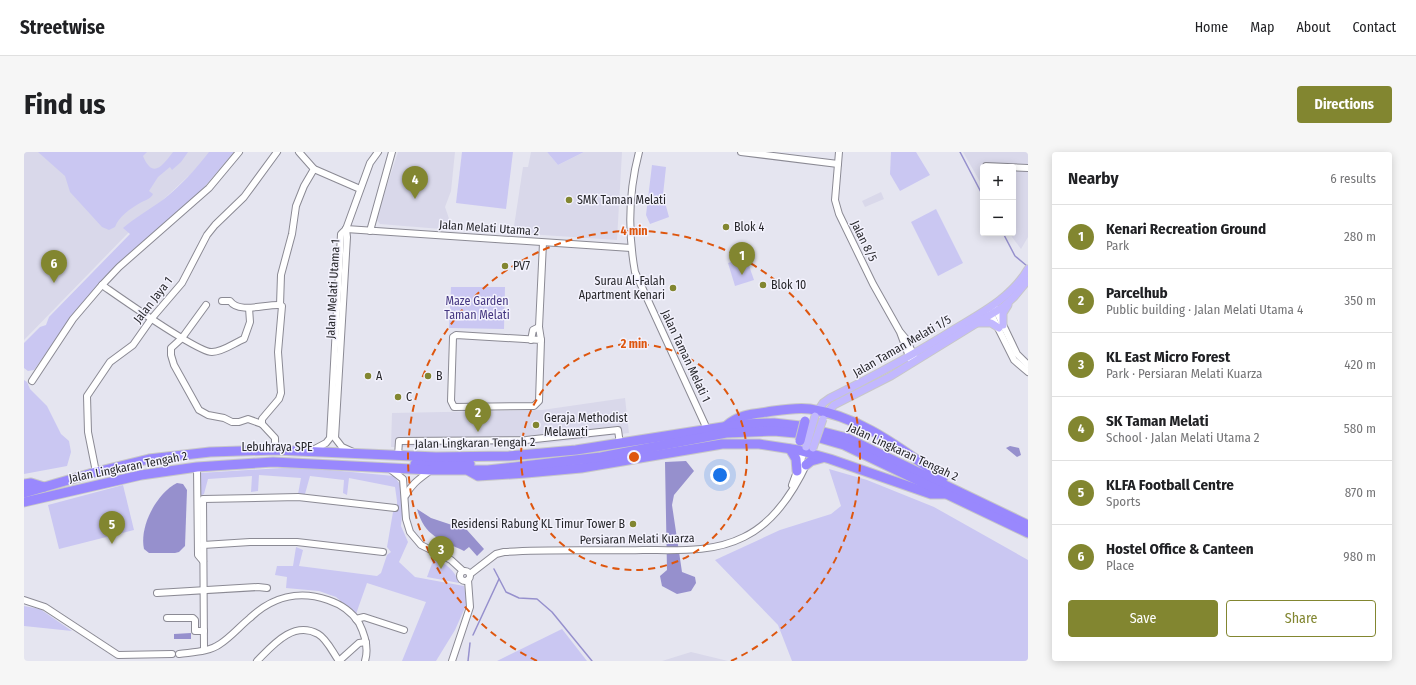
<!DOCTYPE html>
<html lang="en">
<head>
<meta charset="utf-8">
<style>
  :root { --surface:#fff; --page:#f6f6f6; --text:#202124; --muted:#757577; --line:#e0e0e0; --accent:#828630 }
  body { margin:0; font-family:"Fira Sans Condensed",sans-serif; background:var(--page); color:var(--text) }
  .controls { position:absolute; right:12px; top:12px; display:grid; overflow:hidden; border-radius:4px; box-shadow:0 2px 10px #0003 }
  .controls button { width:36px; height:36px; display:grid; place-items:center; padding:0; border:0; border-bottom:1px solid var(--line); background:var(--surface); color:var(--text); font:20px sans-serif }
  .you { position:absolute; left:696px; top:323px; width:14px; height:14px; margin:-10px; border:3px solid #fff; border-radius:50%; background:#1a73e8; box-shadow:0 0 0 6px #1a73e833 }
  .badge { display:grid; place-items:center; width:26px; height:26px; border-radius:50%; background:var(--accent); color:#fff; font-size:13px; font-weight:700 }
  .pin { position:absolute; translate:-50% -33px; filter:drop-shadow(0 1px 2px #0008) }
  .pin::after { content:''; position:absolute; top:21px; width:14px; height:12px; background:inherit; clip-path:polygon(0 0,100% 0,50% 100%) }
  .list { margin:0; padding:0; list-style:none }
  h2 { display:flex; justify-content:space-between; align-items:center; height:52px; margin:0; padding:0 16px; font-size:17px }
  h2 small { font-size:13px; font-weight:400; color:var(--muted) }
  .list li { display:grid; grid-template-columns:26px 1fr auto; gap:12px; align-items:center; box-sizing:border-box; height:64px; padding:0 16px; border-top:1px solid var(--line) }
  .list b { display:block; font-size:15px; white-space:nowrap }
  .list p { margin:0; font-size:13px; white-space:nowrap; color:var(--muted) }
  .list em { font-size:13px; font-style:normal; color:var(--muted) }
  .actions { display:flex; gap:8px; padding:12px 16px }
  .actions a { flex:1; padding:9px 0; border:1px solid var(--accent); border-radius:4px; text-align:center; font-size:14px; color:var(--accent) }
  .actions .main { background:var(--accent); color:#fff }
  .map { position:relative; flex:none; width:1004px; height:509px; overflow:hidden; border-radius:4px }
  header { display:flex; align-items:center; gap:24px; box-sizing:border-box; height:56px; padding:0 20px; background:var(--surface); border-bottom:1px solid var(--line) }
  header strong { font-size:19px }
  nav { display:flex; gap:22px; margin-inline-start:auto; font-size:14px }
  .intro { display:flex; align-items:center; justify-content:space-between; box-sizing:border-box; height:96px; padding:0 24px }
  h1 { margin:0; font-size:28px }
  .button { padding:10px 18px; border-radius:4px; background:var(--accent); color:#fff; font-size:14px; font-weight:700 }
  main { display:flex; gap:24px; padding:0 24px }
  aside { flex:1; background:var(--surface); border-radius:4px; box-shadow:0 2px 10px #0003 }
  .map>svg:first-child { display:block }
  .built { fill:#d9d8ea }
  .green { fill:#cac7f2 }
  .water { fill:#9690cd }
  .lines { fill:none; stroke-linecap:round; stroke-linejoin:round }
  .stream { stroke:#9690cd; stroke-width:1.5 }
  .minor-casing { stroke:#8b8a94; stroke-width:8 }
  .major-casing { stroke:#c7c7c8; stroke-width:9 }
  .highway-casing { stroke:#c7c7c8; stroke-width:11 }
  .minor { stroke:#fff; stroke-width:6 }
  .major { stroke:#c2b8fe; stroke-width:7 }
  .highway { stroke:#9988fd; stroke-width:9 }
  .major-bridge-casing { stroke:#c7c7c8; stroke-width:9; stroke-linecap:butt }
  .highway-bridge-casing { stroke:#c7c7c8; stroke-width:11; stroke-linecap:butt }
  .major-bridge { stroke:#c2b8fe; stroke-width:7 }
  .highway-bridge { stroke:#9988fd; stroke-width:9 }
  .ring { fill:none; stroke:#de560e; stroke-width:2; stroke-dasharray:7 5 }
  .poi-dot { fill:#828630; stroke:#f3f2fd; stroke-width:1.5 }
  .labels { text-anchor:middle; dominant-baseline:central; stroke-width:3; stroke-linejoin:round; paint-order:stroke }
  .poi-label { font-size:12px; fill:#27272b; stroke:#f3f2fd; text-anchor:start }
  .street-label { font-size:12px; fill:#27272b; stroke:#f3f2fd }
  .park-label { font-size:12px; fill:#443680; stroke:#f3f2fd }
  .centre { fill:#de560e; stroke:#f3f2fd; stroke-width:2 }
  .ring-label { font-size:12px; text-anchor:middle; font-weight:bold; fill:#de560e; stroke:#f3f2fd; stroke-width:3; stroke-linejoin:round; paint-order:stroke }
</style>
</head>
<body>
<header>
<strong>Streetwise</strong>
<nav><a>Home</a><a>Map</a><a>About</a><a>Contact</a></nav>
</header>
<div class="intro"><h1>Find us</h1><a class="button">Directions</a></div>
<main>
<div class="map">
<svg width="1004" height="509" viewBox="0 0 1004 509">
  <rect width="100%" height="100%" fill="#e5e5f0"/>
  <!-- built -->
  <g class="built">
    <path d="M0,0H190L109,76L0,188Z"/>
    <path d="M374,0H431L427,39L421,55L429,78L356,72L352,67Z"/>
    <path d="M507,0H523L534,13L560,0H598L593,88L489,81L499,15H504Z"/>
    <path d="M939,0H1004V85L997,97L985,81H989V15H959V35Z"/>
    <path d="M857,40L860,47L841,55L838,49Z"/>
    <path d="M601,246L605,281L518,292L367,295L368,261L518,258Z"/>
    <path d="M667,500L704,509H638Z"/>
  </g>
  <!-- green -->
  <g class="green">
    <path d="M14,0H123L119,4C129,28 139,13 149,0H164L157,10L148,18L146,15L134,25L125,39L129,42C127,47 121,48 116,51C106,57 95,64 91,75L85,78L78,75L46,40L41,24Z"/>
    <path d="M185,0H210L177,39L147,68L89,117L54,156L10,218L4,219L0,216V191L16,175L22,173L25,165L106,82L99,76C112,65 126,57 140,47C157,33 172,17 185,0Z"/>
    <path d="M438,0H489L482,57L432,51Z"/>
    <path d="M523,0H560L534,13Z"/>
    <path d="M867,0H892L906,23L876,39L866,22Z"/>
    <path d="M628,13L642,15L639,43L645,65L626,72L622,63Z"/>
    <path d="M912,57L939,111L914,124L887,70Z"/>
    <path d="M722,105L730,128L711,134L704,111Z"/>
    <path d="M427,135H481L480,177L425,176Z"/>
    <path d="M0,228L3,230L6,237L23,254L37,282L45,289L47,300L43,314L0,322Z"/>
    <path d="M274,315L370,324L378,335L379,352L377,374L384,390L375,410L391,425L440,434L443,451L431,478L412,509H378L402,450L343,431L332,462L312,445L295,439L262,436L263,425L251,423L253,414H269L272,395L279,398L275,414L353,424L357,421L363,403L367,400L363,395L369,360L373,359V349L371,335L325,326L323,343L319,341L320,328L286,324L281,342H274L277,326L235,323L234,339L227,340L228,324L184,327L180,342L175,345L176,321Z"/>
    <path d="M805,317L843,328L910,355L1004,408V509H768L754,473L691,408L756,378L807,362L817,354Z"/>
    <path d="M99,333L110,378L35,397L24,353Z"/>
    <path d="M410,406C422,412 431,418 435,431L403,425Z"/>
    <path d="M0,454L16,457L48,479L0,474Z"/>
    <path d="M538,477L563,509H473Z"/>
  </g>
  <!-- water -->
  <g class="water">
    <path d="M986,294L995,296L997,303L993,305L982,296Z"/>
    <path d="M662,309L670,319L650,343L648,353L658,420L671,425L672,431L667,439L653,442L638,434L636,424L643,418L641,310Z"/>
    <path d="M153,331L159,332L163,338L161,394L155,400L151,401H125L120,397C115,374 133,341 153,331Z"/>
    <path d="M393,357L407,366L443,378L460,397L453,404L445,395L440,399C416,387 401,385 393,357Z"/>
    <path d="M167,481V487H150V482Z"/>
  </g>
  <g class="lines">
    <!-- stream -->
    <g class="stream">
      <path d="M936,0L959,44"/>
      <path d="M979,81L991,104L1003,114"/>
      <path d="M470,417L482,440L495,446L513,447L528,460L568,509"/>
      <path d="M449,483L475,427"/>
      <path d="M444,509L446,491"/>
    </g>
    <defs>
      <g id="minor">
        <path d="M275,0L290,17L336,37"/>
        <path d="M615,0C605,38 604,81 611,120L683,277"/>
        <path d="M717,0L814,12"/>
        <path d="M815,0L811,48L815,62L849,132L876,180L886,207"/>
        <path d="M962,14L1004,16"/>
        <path d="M322,77L607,96"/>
        <path d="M322,77L323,85L311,286L318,295L329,300"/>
        <path d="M346,79L368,0"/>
        <path d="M78,133C94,144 174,201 188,200C199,200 210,191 220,187L226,170L225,156"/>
        <path d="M198,149H206C215,162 241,152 256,153"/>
        <path d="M182,153L158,186L147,196V203L150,213L175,258L184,263L200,266L208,270H215L224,267L238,272"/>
        <path d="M971,156L993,202L1004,213"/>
        <path d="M966,160L990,208L1004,220"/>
        <path d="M877,181L882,187L891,206"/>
        <path d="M432,183L517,188L515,249L510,254L430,255L427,249L429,185Z"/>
        <path d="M507,188L509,178L515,175"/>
        <path d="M517,188L515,175L519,91"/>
        <path d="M8,229L49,167L78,133L95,115L185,36L215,0"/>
        <path d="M251,298V286L238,272V267L255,247L257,241L254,200L258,154L256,153L257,123L268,82L272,54L280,34L290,17"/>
        <path d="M287,299L302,291L306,286L317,82L322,77L346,11L354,0"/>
        <path d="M374,304L375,289L502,288L594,278L596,292"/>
        <path d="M173,315L174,403L179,409"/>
        <path d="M366,317L379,327L382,367L386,380L397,393L427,408L439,419"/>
        <path d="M72,320L64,280L63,244L86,210L109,193L128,166L158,131L183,83L191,73L220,45L253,0"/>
        <path d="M768,333L780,300"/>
        <path d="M382,343C388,331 397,326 407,318"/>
        <path d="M179,393L226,390H273L359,400"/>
        <circle cx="441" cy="424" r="5"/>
        <path d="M446,422L472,402L480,400C526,397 572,399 619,398C653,398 688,401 720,385C749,371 770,339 783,311"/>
        <path d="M133,441L234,435L243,436"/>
        <path d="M0,448L21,455L94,503L148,502"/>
        <path d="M143,466H169L171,468V479H180"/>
        <path d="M332,467L340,465L380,478"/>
        <path d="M180,498L179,347L274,345L371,356"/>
        <path d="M155,502C169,500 185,500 196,492C207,485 216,474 226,466C248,445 275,438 304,448C316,452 328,460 335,471C341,483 345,496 341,509"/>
        <path d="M233,509C248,494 269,468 294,482C303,487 309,501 315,509"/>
        <path d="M315,509L335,491L342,490"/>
        <path d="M428,509L446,455L444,428"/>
      </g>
      <g id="major">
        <path d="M955,171H967L975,176"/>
        <path d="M979,173V161L984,153"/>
        <path d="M792,262L799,251L806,246C848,225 889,203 929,178C957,161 987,146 1004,117"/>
        <path d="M801,263L810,253L867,224L979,155L990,145L1004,128"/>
      </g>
      <g id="highway">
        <path d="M702,274C714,263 727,262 743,260C757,258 772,255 786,257C838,265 877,297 919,326"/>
        <path d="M766,297L772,307L773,319"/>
        <path d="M391,312H446"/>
        <path d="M782,313L787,309L798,306"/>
        <path d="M445,319L454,324L502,321L557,316L698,292H735L774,298L806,307L907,342H920"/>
        <path d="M0,332L7,331L20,335"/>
        <path d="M0,341L72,320L125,307L186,300L251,298L412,305L485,304L552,298L718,272L750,271L776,274L823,286L1004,373"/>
        <path d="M0,350L117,323L173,315L249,310L407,318H464L577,305L702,281L750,279L782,282L820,293L1004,381"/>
      </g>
    </defs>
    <!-- minor casing -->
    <use href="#minor" class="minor-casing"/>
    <!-- major casing -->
    <use href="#major" class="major-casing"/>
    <!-- highway casing -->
    <use href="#highway" class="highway-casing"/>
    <!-- minor -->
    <use href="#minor" class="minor"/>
    <!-- major -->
    <use href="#major" class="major"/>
    <!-- highway -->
    <use href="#highway" class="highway"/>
    <defs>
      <g id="major-bridge">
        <path d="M782,295L791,264"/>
        <path d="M789,296L799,267"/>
      </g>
      <path id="highway-bridge" d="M776,289L781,269"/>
    </defs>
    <!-- major-bridge casing -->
    <use href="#major-bridge" class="major-bridge-casing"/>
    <!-- highway-bridge casing -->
    <use href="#highway-bridge" class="highway-bridge-casing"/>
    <!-- major-bridge -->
    <use href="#major-bridge" class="major-bridge"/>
    <!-- highway-bridge -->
    <use href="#highway-bridge" class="highway-bridge"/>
  </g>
  <!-- distance rings -->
  <g class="ring">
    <circle cx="610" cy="305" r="113"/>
    <path d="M513 509A226 226 0 1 1 707 509"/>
  </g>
  <!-- markers -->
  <g class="poi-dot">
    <circle cx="545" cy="48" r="4"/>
    <circle cx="702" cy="75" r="4"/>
    <circle cx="481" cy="114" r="4"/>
    <circle cx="739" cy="133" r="4"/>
    <circle cx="649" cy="136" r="4"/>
    <circle cx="344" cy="224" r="4"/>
    <circle cx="404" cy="224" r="4"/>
    <circle cx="374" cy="245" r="4"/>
    <circle cx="512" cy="273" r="4"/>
    <circle cx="609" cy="372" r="4"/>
  </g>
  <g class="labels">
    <!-- poi labels -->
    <g class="poi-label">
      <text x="553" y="48">SMK Taman Melati</text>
      <text x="710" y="75">Blok 4</text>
      <text x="489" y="114">PV7</text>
      <text x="641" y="129" text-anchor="end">Surau Al-Falah<tspan x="641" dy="14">Apartment Kenari</tspan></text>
      <text x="747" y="133">Blok 10</text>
      <text x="352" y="224">A</text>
      <text x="412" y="224">B</text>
      <text x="382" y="245">C</text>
      <text x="520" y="266">Geraja Methodist<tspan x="520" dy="14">Melawati</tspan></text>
      <text x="601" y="372" text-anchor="end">Residensi Rabung KL Timur Tower B</text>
    </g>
    <!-- street labels -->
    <g class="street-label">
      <text transform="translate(465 76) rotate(4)">Jalan Melati Utama 2</text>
      <text transform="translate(840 89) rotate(64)">Jalan 8/5</text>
      <text transform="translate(309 137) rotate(-87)">Jalan Melati Utama 1</text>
      <text transform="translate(129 148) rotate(-52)">Jalan Jaya 1</text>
      <text transform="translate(878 194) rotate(-30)">Jalan Taman Melati 1/5</text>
      <text transform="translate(662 204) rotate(65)">Jalan Taman Melati 1</text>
      <text transform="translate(451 291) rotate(-1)">Jalan Lingkaran Tengah 2</text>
      <text x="253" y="295">Lebuhraya SPE</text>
      <text transform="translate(879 300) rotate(25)">Jalan Lingkaran Tengah 2</text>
      <text transform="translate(104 315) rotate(-11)">Jalan Lingkaran Tengah 2</text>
      <text transform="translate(613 387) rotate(-1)">Persiaran Melati Kuarza</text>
    </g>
    <!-- park labels -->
    <g class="park-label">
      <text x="453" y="149">Maze Garden<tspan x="453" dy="14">Taman Melati</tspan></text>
    </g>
  </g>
  <circle cx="610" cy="305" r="6" class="centre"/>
  <g class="ring-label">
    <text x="610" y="83">4 min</text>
    <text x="610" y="196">2 min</text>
  </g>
</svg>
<div class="controls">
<button>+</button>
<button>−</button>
</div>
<div class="you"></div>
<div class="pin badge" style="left:718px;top:123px">1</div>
<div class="pin badge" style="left:454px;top:280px">2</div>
<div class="pin badge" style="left:417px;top:417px">3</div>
<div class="pin badge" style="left:391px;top:47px">4</div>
<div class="pin badge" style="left:88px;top:392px">5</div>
<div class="pin badge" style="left:30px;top:131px">6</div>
</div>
<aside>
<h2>Nearby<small>6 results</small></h2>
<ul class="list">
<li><span class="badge">1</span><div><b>Kenari Recreation Ground</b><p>Park</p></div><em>280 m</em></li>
<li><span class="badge">2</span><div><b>Parcelhub</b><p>Public building · Jalan Melati Utama 4</p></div><em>350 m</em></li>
<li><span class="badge">3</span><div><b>KL East Micro Forest</b><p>Park · Persiaran Melati Kuarza</p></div><em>420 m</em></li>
<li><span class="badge">4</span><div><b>SK Taman Melati</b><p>School · Jalan Melati Utama 2</p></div><em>580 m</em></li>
<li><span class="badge">5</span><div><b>KLFA Football Centre</b><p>Sports</p></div><em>870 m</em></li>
<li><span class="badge">6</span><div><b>Hostel Office &amp; Canteen</b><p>Place</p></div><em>980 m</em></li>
</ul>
<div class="actions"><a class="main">Save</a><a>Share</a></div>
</aside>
</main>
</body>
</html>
